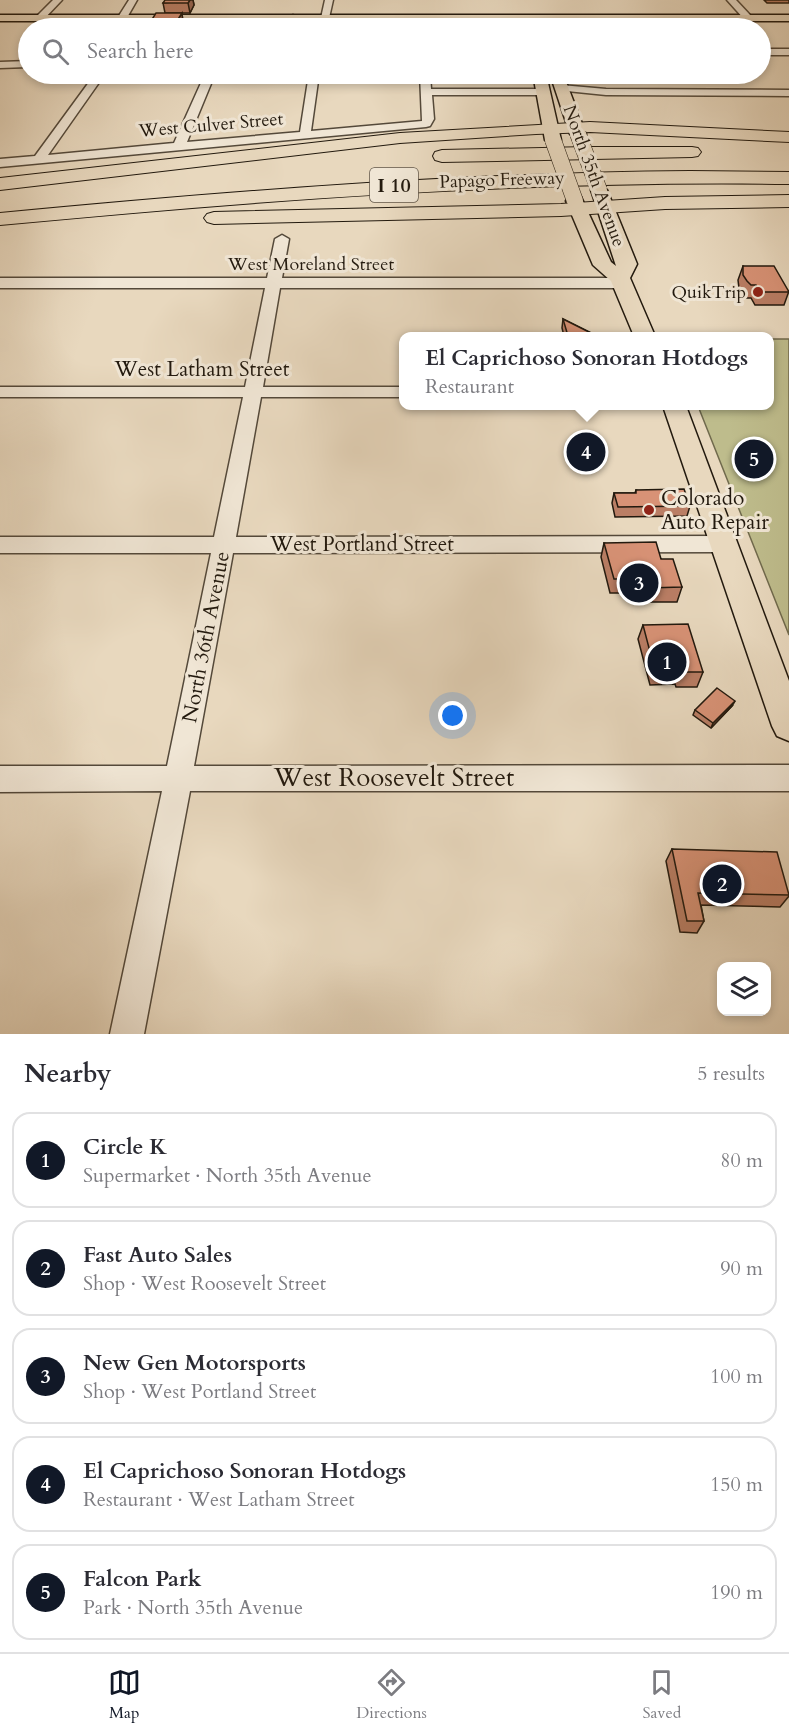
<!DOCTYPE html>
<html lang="en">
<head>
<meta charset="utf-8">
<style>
  :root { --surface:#fff; --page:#f7f7f7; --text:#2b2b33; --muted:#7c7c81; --line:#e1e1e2; --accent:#111827 }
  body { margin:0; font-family:Cardo,serif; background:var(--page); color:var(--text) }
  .controls { position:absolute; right:18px; bottom:18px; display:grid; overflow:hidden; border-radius:12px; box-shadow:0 3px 9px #0003 }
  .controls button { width:54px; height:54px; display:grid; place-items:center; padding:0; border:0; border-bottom:2px solid var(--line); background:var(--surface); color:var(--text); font:30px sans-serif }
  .you { position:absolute; left:453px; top:716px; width:21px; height:21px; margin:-15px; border:4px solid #fff; border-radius:50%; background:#1a73e8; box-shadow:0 0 0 9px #1a73e833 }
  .badge { display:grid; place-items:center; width:39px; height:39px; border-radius:50%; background:var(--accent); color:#fff; font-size:20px; font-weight:700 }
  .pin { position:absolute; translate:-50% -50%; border:3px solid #fff; box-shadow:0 2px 6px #0006 }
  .popup { position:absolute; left:399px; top:332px; width:375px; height:78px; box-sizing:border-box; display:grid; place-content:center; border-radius:12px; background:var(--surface); filter:drop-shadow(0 2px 4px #0005); font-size:20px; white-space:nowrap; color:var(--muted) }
  .popup b { font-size:22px; color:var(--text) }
  .popup::after { content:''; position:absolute; left:50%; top:100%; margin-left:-12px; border:12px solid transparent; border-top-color:var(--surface) }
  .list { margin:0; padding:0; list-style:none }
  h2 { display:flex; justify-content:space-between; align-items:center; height:78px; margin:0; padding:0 24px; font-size:26px }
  h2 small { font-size:20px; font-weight:400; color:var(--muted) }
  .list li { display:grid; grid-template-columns:39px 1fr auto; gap:18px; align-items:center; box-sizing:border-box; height:96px; margin:0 12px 12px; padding:0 12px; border:2px solid var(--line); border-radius:18px }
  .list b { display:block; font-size:22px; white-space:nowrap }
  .list p { margin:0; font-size:20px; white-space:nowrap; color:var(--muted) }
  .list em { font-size:20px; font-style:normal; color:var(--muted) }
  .icon { flex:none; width:33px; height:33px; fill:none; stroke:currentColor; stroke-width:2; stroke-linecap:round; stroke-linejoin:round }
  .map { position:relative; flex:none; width:789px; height:1034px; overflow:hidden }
  .search { position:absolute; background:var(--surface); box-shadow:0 3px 9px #0003; left:18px; right:18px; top:18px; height:66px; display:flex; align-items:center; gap:15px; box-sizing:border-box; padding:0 21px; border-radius:33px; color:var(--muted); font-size:22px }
  .sheet { height:618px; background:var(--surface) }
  nav { display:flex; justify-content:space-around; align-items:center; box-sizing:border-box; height:84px; border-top:2px solid var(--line); background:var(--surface); font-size:16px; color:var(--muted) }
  nav a { display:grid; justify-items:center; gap:3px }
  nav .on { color:var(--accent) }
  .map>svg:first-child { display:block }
  .green { fill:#bebc8c; stroke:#706a4d; stroke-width:1.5 }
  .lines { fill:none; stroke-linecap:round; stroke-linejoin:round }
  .minor-casing { stroke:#54493a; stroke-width:3 }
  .major-casing { stroke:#22190e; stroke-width:3 }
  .highway-casing { stroke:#22190e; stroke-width:2 }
  .minor { fill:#f0e6d5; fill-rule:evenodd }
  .major { fill:#e8d8be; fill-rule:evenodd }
  .highway { fill:#e8d8be; fill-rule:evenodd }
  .major-bridge-casing { stroke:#22190e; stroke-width:17; stroke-linecap:butt }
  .major-bridge { stroke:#e8d8be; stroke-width:16 }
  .wall { fill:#ba7e65; stroke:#22190e; stroke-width:1.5 }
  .shaded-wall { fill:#976653; stroke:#22190e; stroke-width:1.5 }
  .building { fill:#d89276; stroke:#22190e; stroke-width:1.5 }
  .poi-dot { fill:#8f2418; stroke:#f0e6d5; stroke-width:2 }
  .labels { text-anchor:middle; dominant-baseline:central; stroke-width:6; stroke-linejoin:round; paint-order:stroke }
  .far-street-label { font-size:18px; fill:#22190e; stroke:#f0e6d5 }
  .far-poi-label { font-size:18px; fill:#22190e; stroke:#f0e6d5; text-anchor:end }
  .shield { fill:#f0e6d5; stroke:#60564a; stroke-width:1.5 }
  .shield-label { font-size:20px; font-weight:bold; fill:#22190e }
  .street-label { font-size:21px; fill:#22190e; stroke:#f0e6d5 }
  .poi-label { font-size:21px; fill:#22190e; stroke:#f0e6d5; text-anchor:start }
  .near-street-label { font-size:26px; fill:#22190e; stroke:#f0e6d5 }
</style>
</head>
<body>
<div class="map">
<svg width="789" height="1034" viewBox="0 0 789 1034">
  <rect width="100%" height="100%" fill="#e8d8be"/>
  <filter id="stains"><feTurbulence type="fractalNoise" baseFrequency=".00333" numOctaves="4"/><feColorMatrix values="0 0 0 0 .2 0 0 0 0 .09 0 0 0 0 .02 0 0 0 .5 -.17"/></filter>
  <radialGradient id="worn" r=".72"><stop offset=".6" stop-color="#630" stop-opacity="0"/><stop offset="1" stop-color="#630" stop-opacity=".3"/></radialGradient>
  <!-- green -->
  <g class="green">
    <path d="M438,21H514L522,23L523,28H439Z"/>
    <path d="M769,339H789V635L698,406H769Z"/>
  </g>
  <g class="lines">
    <defs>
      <g id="minor">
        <path d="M53,0H62L43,20H37V16Z"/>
        <path d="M129,0H137L125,21L132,28H122L115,22Z"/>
        <path d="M325,0H333L329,18L325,21L321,18Z"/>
        <path d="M727,0H736L751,16V20H745Z"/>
        <path d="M293,15L297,18L295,28H286L289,18Z"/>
        <rect x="760" y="49" width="29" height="6"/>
        <path d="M28,61V67L0,68V62Z"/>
        <path d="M95,74H105L48,155L174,143L205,74H215L187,142L300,132L309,74H319L311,131L422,121L420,74H430L431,89H542L547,92L542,95H432L434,119L430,126L426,127L0,167V159L35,156Z"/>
        <path d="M561,85L606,89L789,90V96L606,95L557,90L556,88Z"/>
        <path d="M282,235L289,239L282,278H622L630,283L622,288H280L263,387H403V397H261L236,537L723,536L731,538L734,544L731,550L723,552L233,553L194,766L789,765V791H190L144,1034H110L162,791L0,792V766H167L211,553H0V537H214L243,397H0V387H245L265,288H0V278H267L275,239Z"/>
      </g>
      <g id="major">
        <rect x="0" y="15" width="789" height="6"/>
        <path d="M533,74H546L561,140L558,143H548L545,140Z"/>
        <path d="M550,74H563L586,134L583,137H573L570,134Z"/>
        <path d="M599,185L607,190L637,264L630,278L655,336H634L611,281L593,265L566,201L569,197H581L611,262L616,266L591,190Z"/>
        <path d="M663,406H686L789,681V741L777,736L772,726Z"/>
      </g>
      <g id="highway">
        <path d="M590,122L789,132V142L590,132L536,134L400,143L0,190V178L400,133Z"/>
        <path d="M588,147H692L698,148L701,152L698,156L692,157L442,162L435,160L433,156L435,152L442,150Z"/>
        <path d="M690,171L789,172V184C525,180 263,200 0,225V213C230,191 459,173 690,171Z"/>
        <path d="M789,195V207L665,209L561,216L214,224L207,222L204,218L207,214L214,212L561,204L665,197Z"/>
      </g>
    </defs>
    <!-- minor casing -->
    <use href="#minor" class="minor-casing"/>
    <!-- major casing -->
    <use href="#major" class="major-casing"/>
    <!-- highway casing -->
    <use href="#highway" class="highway-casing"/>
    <!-- minor -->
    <use href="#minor" class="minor"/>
    <!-- major -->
    <use href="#major" class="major"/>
    <!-- highway -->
    <use href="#highway" class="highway"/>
    <defs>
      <g id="major-bridge">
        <path d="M578,134L599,190"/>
        <path d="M553,140L575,201"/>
      </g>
    </defs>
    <!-- major-bridge casing -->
    <use href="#major-bridge" class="major-bridge-casing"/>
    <!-- major-bridge -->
    <use href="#major-bridge" class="major-bridge"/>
  </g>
  <!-- wall -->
  <g class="wall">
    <path d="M193,0L194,5L190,13H165L163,3Z"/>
    <path d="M764,0H789V3H767Z"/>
    <path d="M182,13L183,23L180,28H152L151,21Z"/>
    <path d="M743,266L789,291L784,305H755L751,298H746L743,295L739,288L738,280Z"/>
    <path d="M563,319L597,336H564L562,328Z"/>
    <path d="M636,490L690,506L687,516L615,517L612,503L614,493H635Z"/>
    <path d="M604,543L661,559L682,587L677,602H643L640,593H610L601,557Z"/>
    <path d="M643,625L703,672L697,687H676L675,684L650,685L638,639Z"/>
    <path d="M732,706L711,728L693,715L695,710Z"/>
    <path d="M672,849L789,893V896L780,907L701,905L704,921L697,933L680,932L666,861Z"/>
  </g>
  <!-- shaded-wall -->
  <g class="shaded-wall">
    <path d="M190,0H193L194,5L190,13L188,3Z"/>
    <path d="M182,13L183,23L180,28H178L177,21Z"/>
    <path d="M735,701L732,706L711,728L713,723Z"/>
  </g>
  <!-- building -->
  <g class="building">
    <path d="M165,0H190L188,3H163Z"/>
    <path d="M156,13H182L177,21H151Z"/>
    <path d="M743,266H774L789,292H760L756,285H751L747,281L743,275Z"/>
    <path d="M563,319L597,336H568Z"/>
    <path d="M684,489L690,506L618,507L614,493H636V490Z"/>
    <path d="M656,542L661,559H673L682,587L647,588L645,579H614L604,543Z"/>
    <path d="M688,624L703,672H682L681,670L655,671L643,625Z"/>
    <path d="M717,688L735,701L713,723L695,710Z"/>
    <path d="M672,849L777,852L789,895L698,893L704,921H687Z"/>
  </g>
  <!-- markers -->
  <g class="poi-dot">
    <circle cx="758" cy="292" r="6"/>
    <circle cx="649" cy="510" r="6"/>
  </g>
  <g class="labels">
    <!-- far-street labels -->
    <g class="far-street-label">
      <text transform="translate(211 125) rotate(-5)">West Culver Street</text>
      <text transform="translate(594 176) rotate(70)">North 35th Avenue</text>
      <text transform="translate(502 180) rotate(-2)">Papago Freeway</text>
      <text x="311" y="264">West Moreland Street</text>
    </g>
    <!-- far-poi labels -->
    <g class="far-poi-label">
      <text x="746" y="292">QuikTrip</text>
    </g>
    <!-- shield labels -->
    <rect class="shield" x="370" y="168" width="48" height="34" rx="4.5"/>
    <g class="shield-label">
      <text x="394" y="185">I 10</text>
    </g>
    <!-- street labels -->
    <g class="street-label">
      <text x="202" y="369">West Latham Street</text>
      <text x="362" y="544">West Portland Street</text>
      <text transform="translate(206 637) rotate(-79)">North 36th Avenue</text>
    </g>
    <!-- poi labels -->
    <g class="poi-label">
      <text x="661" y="498">Colorado<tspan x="661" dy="24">Auto Repair</tspan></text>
    </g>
    <!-- near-street labels -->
    <g class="near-street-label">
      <text x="394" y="777">West Roosevelt Street</text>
    </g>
  </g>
  <rect width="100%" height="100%" filter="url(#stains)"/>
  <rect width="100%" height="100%" fill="url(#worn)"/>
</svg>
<div class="controls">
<button><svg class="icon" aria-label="layers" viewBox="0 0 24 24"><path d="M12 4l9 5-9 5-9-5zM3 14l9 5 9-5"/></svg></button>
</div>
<div class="you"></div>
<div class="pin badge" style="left:667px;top:662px">1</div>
<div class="pin badge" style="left:722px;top:884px">2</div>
<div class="pin badge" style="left:639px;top:583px">3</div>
<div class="pin badge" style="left:586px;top:452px">4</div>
<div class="popup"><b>El Caprichoso Sonoran Hotdogs</b>Restaurant</div>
<div class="pin badge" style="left:754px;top:459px">5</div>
<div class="search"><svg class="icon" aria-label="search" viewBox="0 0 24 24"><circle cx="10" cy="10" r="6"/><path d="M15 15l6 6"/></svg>Search here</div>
</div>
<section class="sheet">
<h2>Nearby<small>5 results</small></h2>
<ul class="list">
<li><span class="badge">1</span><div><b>Circle K</b><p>Supermarket · North 35th Avenue</p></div><em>80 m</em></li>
<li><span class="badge">2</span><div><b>Fast Auto Sales</b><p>Shop · West Roosevelt Street</p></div><em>90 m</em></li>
<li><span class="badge">3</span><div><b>New Gen Motorsports</b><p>Shop · West Portland Street</p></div><em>100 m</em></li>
<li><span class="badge">4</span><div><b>El Caprichoso Sonoran Hotdogs</b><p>Restaurant · West Latham Street</p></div><em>150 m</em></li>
<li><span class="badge">5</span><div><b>Falcon Park</b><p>Park · North 35th Avenue</p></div><em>190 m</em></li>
</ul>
</section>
<nav>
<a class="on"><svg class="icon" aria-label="map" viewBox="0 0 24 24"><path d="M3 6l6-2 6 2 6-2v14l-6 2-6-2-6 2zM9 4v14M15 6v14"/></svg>Map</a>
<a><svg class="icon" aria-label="directions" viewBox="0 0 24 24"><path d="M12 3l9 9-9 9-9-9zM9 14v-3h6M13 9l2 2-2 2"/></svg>Directions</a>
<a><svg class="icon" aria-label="saved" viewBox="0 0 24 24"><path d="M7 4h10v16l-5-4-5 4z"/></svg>Saved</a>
</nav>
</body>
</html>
